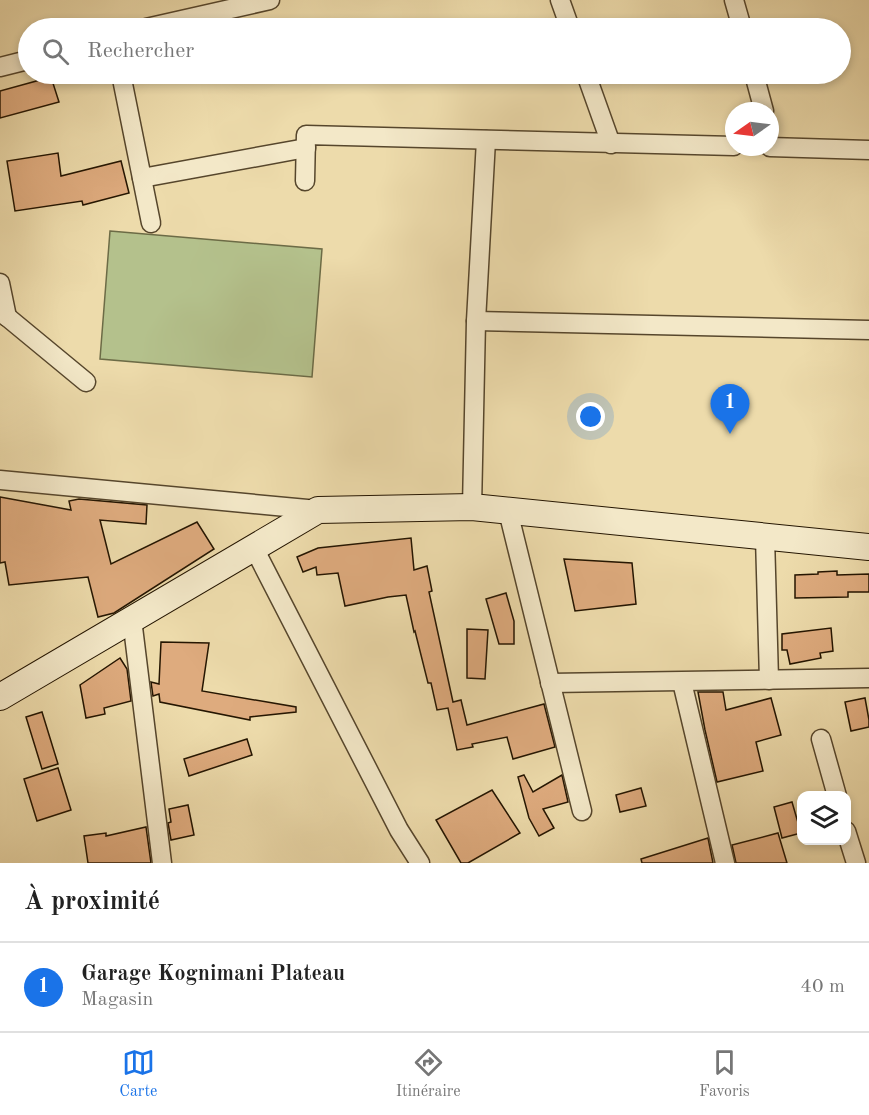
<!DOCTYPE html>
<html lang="fr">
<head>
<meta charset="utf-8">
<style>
  :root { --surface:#fff; --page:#f6f6f6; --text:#222; --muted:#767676; --line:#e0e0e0; --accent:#1a73e8 }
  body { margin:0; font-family:"Old Standard TT",serif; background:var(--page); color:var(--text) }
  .controls { position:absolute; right:18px; bottom:18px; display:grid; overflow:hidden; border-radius:12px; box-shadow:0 3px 9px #0003 }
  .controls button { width:54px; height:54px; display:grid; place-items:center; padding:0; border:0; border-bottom:2px solid var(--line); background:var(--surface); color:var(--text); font:30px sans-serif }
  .compass { position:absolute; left:725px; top:102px; width:54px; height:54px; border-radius:50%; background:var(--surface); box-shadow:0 3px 9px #0003; rotate:256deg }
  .you { position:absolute; left:591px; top:417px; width:21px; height:21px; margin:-15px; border:4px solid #fff; border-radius:50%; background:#1a73e8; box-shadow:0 0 0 9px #1a73e833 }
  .badge { display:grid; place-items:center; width:39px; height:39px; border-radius:50%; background:var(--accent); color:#fff; font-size:20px; font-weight:700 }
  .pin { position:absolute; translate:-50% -50px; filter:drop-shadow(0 2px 3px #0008) }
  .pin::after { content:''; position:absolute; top:32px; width:21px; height:18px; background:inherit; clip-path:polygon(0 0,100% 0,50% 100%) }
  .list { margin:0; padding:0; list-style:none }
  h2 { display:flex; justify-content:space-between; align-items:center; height:78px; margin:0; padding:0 24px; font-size:26px }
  h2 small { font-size:20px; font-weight:400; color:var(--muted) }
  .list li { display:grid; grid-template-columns:39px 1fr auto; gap:18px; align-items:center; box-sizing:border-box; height:90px; padding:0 24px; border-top:2px solid var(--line) }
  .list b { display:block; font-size:22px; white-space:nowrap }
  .list p { margin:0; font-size:20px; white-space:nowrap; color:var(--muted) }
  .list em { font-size:20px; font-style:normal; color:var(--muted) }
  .icon { flex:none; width:33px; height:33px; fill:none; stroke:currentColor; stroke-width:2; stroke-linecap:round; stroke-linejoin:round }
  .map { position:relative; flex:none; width:869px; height:863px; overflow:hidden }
  .search { position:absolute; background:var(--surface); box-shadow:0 3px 9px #0003; left:18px; right:18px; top:18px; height:66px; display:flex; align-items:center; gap:15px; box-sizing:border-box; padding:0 21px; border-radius:33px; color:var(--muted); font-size:22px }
  .sheet { height:168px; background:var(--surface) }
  nav { display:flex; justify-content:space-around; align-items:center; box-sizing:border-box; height:84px; border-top:2px solid var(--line); background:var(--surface); font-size:16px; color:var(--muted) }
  nav a { display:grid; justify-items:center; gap:3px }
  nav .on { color:var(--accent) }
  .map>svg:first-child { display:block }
  .green { fill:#b4c18c; stroke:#6c6b46; stroke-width:1.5 }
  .building { fill:#deab7e; stroke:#241501; stroke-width:1.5 }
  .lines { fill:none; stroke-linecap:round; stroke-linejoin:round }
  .street-casing { stroke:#56462c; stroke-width:21 }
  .secondary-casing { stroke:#241501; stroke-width:28 }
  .street { stroke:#f3e8c8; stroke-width:18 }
  .secondary { stroke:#f3e8c8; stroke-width:26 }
</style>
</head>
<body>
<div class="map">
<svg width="869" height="863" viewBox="0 0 869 863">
  <rect width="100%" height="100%" fill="#eddbab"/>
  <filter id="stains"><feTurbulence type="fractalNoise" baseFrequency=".00333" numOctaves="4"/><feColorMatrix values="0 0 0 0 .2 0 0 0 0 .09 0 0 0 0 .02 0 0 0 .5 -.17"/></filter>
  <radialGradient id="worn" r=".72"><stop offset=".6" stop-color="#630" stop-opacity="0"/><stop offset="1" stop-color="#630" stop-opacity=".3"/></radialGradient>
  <!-- green -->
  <path class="green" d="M110,231L322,249L312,377L100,359Z"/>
  <!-- building -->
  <g class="building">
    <path d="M51,77L59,102L0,118V91Z"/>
    <path d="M58,153L61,176L121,161L129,193L83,205L82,201L15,211L7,161Z"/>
    <path d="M0,497L71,510L69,501L79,499L147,505L146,524L100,520L111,564L197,522L214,549L114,613L98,617L88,577L9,585L5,562L0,563Z"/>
    <path d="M411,538L414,570L427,566L432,591L429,592L453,702L461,700L467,725L544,704L555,747L513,759L507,737L472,744L473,747L457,750L448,708L437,710L431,683H428L415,631L414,632L406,595L388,597L345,606L338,573L317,575L316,567L303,572L297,557L318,548Z"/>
    <path d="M564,559L632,563L636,604L575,611Z"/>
    <path d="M837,571V575L869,574V592H848V597L795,598V575L818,574V572Z"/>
    <path d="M506,593L514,621V644H499L486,599Z"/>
    <path d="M831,628L833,651L820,653L821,658L790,664L787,650H782V634Z"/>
    <path d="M467,629L488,630L485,679L467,678Z"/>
    <path d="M161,642L209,643L202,691L296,707V712L250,717V720L160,702L159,694L153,696L151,682L159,684Z"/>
    <path d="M120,658L127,669L131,701L104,708L105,714L86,718L80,685Z"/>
    <path d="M698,692H723L726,710L771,698L781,735L756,742L763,771L717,782L705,730Z"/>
    <path d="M865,698L869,720V727L851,731L845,702Z"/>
    <path d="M42,712L58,764L42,769L26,717Z"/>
    <path d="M247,739L252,755L189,776L184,759Z"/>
    <path d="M58,768L71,810L37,821L24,779Z"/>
    <path d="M524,775L533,792L562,775L568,802L543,809L554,828L539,836L529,818L518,777Z"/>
    <path d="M641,788L646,806L620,812L616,795Z"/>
    <path d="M492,790L520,833L468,863H461L436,820Z"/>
    <path d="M792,802L801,833L782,838L774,807Z"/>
    <path d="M188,805L194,835L171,840L168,823L171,822L169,809Z"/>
    <path d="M146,827L151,863H88L84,836L106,833V836Z"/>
    <path d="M778,833L787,863H736L732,845Z"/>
    <path d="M708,838L713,863H642L641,859Z"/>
  </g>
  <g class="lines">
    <defs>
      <g id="street">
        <path d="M560,0L570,28"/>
        <path d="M734,0L742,28"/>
        <path d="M146,28L270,0"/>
        <path d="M0,67L28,60"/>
        <path d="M121,74L151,223"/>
        <path d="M586,74L611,144"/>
        <path d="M754,74L764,111"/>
        <path d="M770,147L869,150"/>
        <path d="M142,178L306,148"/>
        <path d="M305,181L306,135L734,146"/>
        <path d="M0,283L7,317"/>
        <path d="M0,311L86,382"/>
        <path d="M476,321L869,330"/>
        <path d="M0,480L318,510"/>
        <path d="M472,507L476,321L486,140"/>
        <path d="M508,511L582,811"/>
        <path d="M765,537L769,680"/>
        <path d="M254,548L399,830L420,863"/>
        <path d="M132,619L162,863"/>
        <path d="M682,682L725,863"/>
        <path d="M550,683L869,678"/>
        <path d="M821,739L837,796"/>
        <path d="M846,831L856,863"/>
      </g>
      <path id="secondary" d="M0,697L318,510L472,507L869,547"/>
    </defs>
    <!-- street casing -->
    <use href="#street" class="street-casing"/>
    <!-- secondary casing -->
    <use href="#secondary" class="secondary-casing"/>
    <!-- street -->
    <use href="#street" class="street"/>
    <!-- secondary -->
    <use href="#secondary" class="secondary"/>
  </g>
  <rect width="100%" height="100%" filter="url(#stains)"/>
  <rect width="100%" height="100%" fill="url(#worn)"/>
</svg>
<div class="controls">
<button><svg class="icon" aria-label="layers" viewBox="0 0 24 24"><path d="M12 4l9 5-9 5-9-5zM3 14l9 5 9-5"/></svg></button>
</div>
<svg class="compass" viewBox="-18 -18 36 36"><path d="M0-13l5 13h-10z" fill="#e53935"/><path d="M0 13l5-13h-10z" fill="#767676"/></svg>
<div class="you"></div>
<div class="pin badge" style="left:730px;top:434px">1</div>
<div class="search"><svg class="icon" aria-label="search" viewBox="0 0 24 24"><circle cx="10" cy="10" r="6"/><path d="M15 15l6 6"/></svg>Rechercher</div>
</div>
<section class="sheet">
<h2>À proximité<small></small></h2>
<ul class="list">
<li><span class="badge">1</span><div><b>Garage Kognimani Plateau</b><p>Magasin</p></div><em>40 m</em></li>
</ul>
</section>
<nav>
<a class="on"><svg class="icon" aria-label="map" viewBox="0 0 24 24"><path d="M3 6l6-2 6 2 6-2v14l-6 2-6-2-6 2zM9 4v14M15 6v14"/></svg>Carte</a>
<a><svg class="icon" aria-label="directions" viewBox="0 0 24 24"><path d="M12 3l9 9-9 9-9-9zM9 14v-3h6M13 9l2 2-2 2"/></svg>Itinéraire</a>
<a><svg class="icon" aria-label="saved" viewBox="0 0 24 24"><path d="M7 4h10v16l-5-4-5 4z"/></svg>Favoris</a>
</nav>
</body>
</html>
